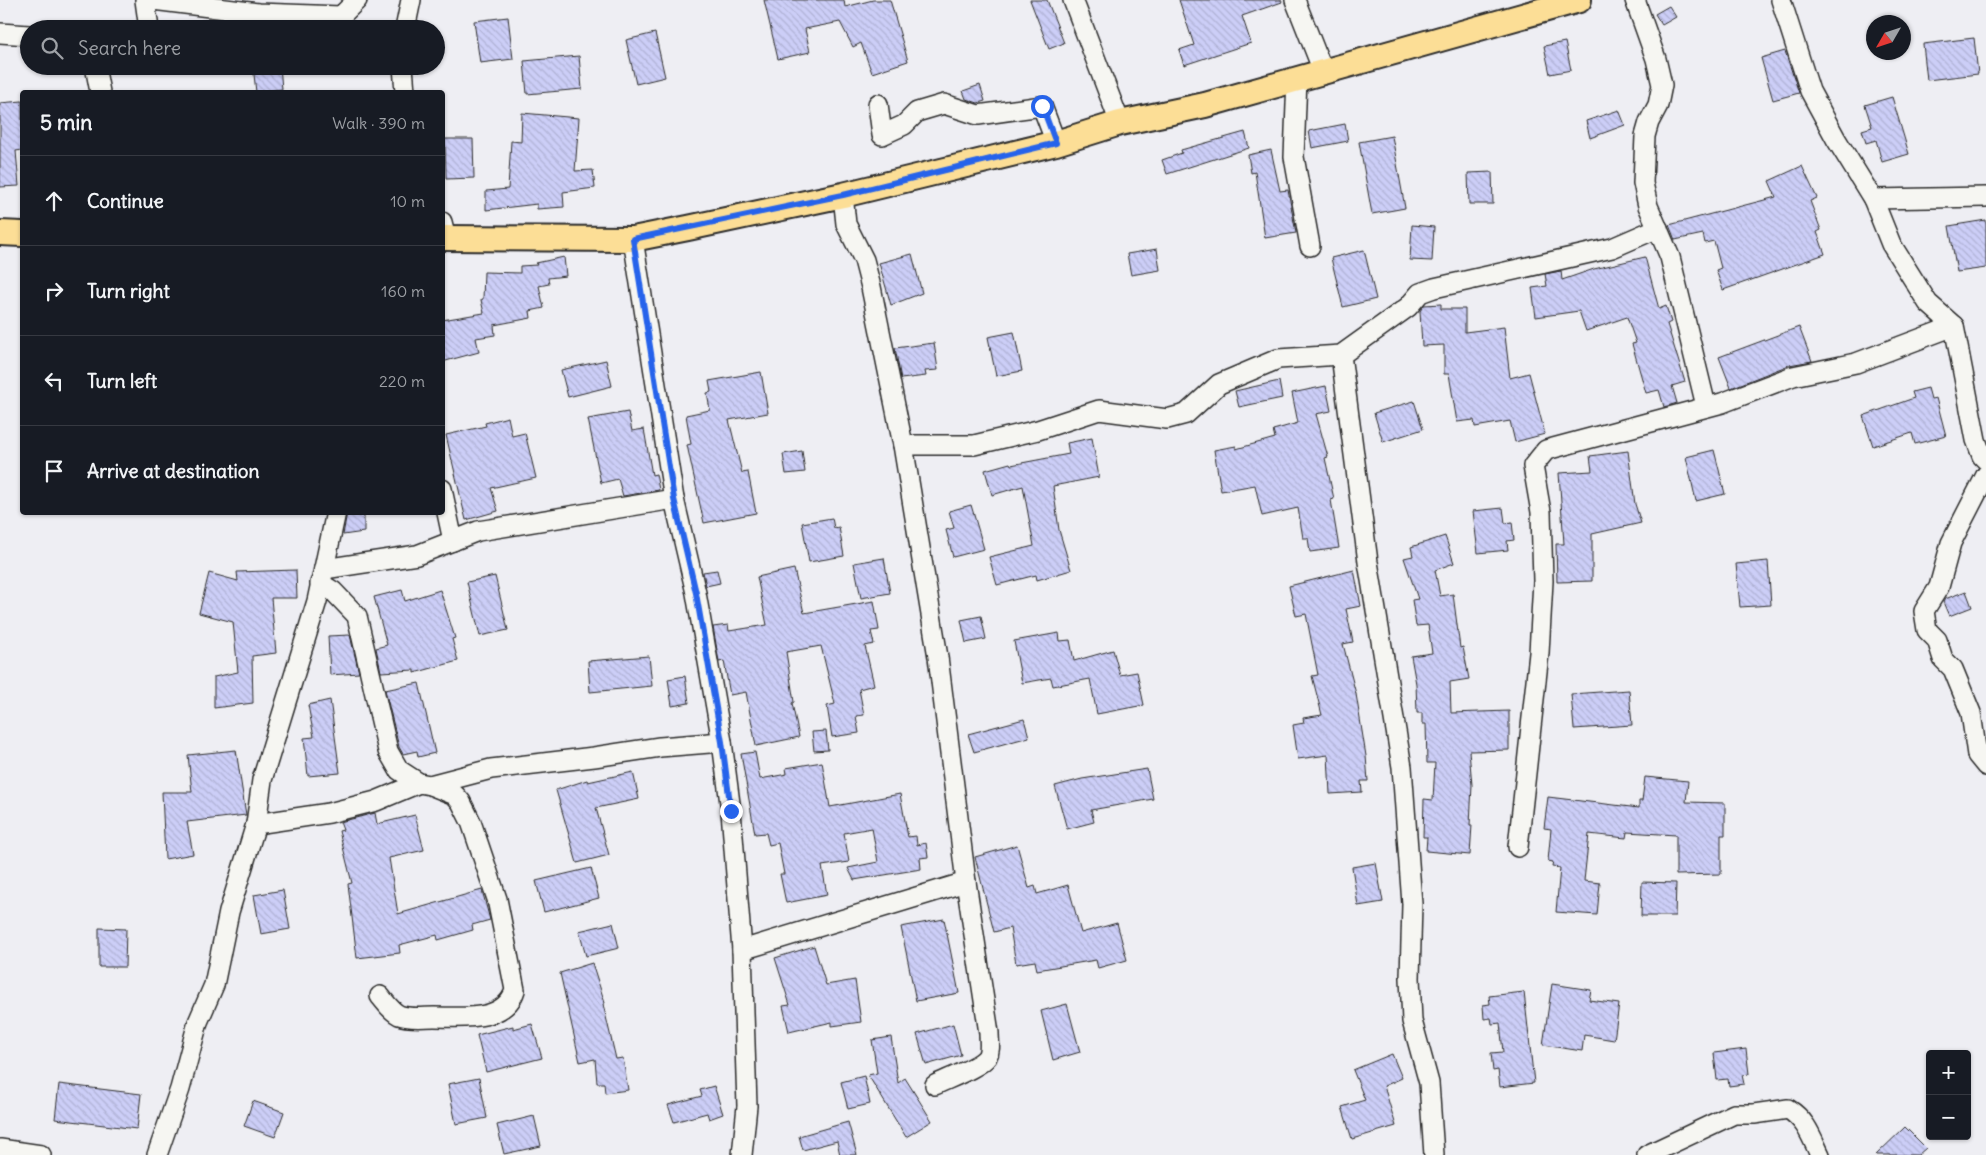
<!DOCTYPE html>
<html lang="en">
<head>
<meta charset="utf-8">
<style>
  :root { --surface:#171b24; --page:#242831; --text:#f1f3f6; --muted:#9ea1a6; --line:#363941 }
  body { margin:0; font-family:Delius,sans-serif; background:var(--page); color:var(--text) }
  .controls { position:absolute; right:15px; bottom:15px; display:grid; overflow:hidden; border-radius:5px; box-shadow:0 1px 4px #0004 }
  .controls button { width:45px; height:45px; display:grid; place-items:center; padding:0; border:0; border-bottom:1px solid var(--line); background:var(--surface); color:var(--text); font:25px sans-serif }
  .compass { position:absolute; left:1866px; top:15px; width:45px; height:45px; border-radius:50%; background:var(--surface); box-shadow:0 1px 4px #0004; rotate:231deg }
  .stop { position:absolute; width:15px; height:15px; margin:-11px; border:4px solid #2563eb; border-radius:50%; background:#fff }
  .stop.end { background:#2563eb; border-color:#fff; box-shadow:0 1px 5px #0008 }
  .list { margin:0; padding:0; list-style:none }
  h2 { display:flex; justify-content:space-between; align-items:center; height:65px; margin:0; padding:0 20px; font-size:21px }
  h2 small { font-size:16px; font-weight:400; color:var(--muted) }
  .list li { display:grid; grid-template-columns:32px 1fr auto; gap:15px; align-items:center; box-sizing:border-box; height:90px; padding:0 20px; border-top:1px solid var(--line) }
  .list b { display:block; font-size:19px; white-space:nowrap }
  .list em { font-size:16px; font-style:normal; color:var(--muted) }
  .icon { flex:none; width:28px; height:28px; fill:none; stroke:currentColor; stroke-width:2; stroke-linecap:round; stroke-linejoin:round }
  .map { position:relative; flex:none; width:1986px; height:1155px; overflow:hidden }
  .search { position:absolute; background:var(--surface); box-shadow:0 1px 4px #0004; left:20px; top:20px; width:425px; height:55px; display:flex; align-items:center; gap:12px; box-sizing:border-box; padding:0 18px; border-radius:28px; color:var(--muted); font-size:19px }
  .panel { position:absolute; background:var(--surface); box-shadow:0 1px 4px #0004; left:20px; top:90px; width:425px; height:425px; border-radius:5px }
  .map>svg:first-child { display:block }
  .building { fill:url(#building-back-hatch); stroke:#2b2b2b }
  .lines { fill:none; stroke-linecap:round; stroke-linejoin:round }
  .minor-casing { stroke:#2b2b2b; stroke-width:22 }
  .major-casing { stroke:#2b2b2b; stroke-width:28 }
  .minor { stroke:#f6f6f2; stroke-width:19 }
  .major { stroke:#fcde96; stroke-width:24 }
  .route { stroke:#2563eb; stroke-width:6 }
</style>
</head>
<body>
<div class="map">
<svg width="1986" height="1155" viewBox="0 0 1986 1155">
  <defs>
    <pattern id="building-back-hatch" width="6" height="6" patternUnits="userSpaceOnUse" patternTransform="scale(1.25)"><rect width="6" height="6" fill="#cccef7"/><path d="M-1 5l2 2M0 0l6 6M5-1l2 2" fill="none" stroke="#afb1d4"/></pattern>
  </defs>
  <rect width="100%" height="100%" fill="#eeeef3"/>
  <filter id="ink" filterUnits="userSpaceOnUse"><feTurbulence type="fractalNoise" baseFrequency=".02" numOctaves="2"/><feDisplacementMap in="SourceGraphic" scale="10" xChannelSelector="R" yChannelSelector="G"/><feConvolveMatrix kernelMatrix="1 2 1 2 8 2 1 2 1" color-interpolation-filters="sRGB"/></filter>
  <g filter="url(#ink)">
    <!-- building -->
    <g class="building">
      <path d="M764,0H844L845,7L873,0H890L908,61L872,73L861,43L853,47L840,22L805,29L810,52L778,59Z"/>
      <path d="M1030,0H1047L1064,43L1049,49Z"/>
      <path d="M1179,0H1281L1282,2L1242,16L1251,43L1184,65L1179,50L1194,45Z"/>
      <path d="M1669,6L1676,17L1662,25L1655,14Z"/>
      <path d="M508,17L513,59L480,63L474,21Z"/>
      <path d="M655,33L665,77L636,84L626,40Z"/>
      <path d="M1974,38L1978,74L1927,80L1923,44Z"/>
      <path d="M1565,42L1571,70L1550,74L1544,46Z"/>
      <path d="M1785,51L1799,93L1773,100L1761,58Z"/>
      <path d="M579,56L582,89L527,94L524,61Z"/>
      <path d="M253,66H280L282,89L256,92Z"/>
      <path d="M980,85L985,101L978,103L966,99L963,91Z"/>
      <path d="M1892,97L1909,154L1882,162L1876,140L1866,143L1862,130L1872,127L1865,105Z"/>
      <path d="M22,101V150L16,151L19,186L0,187V103Z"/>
      <path d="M1619,110L1625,125L1590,138L1586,121Z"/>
      <path d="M522,113L579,118L575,171L593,170L595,188L563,192L564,207L537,209V204L486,210V191L508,189L511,141L521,142Z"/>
      <path d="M1345,124L1348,141L1312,148L1309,131Z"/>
      <path d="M1245,132L1249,148L1167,174L1162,160L1182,153L1181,150Z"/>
      <path d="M1392,136L1405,208L1372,214L1359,142Z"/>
      <path d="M445,139H473L474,178L446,179Z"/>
      <path d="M1271,150L1280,191L1288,190L1296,233L1265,238L1255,172L1251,173L1248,155Z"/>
      <path d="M1802,166L1817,198L1810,201L1821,230L1817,232L1825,254L1723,290L1716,270L1721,268L1714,241L1705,243L1703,234L1675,240L1669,225L1776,197L1769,181Z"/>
      <path d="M1492,172L1493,204H1469L1468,173Z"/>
      <path d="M1986,220V268L1957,272L1949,226Z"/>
      <path d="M1412,225L1434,227L1432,261L1410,260Z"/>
      <path d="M1157,249L1160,270L1131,275L1127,254Z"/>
      <path d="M1364,250L1376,299L1343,307L1331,258Z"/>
      <path d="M912,254L922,293L891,305L879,263Z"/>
      <path d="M564,257L566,276L548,278L549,284L539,286L544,308L530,311L531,318L494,325L495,335L476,338L479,352L442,362V320L484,313L481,300L483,299L484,272L520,273V266L537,265L536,263Z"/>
      <path d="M1645,257L1659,309L1666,306L1671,322L1667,324L1685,382L1672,386L1677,403L1664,407L1659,390L1646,393L1632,344L1636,343L1627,317L1586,331L1579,311L1536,317L1532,288L1547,286L1545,274L1561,271L1562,280L1594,269Z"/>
      <path d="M1441,304V309H1465V332L1504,327L1510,378L1529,373L1545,434L1515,442L1510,421L1475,427L1474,420L1457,422L1449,374H1444V345L1422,346L1420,311L1424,305Z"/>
      <path d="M1799,327L1812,361L1789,365L1731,388L1719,357Z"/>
      <path d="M1014,332L1022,371L996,376L988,337Z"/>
      <path d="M934,343L938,370L925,371L926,376L901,379L895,348Z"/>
      <path d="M606,360L612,386L568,397L561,370Z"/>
      <path d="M761,372L768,413L729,420L742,473L748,472L756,513L704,523L687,445L691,444L686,415L710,410L707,393L711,392L709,381Z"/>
      <path d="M1279,381L1282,398L1239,407L1235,391Z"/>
      <path d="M1326,386L1331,411L1316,414L1328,457L1325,458L1334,499L1331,500L1339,548L1310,552L1308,538H1303L1298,508L1262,516L1255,485L1221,491L1214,450L1236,446V449L1275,438L1273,430L1298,423L1292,393Z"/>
      <path d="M1928,388L1931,399L1936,398L1946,436L1915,444L1912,433L1873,446L1863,416L1914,398L1912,392Z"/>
      <path d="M1414,401L1423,429L1383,442L1374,413Z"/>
      <path d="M628,412L632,431L644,429L652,475L656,474L659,490L623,496L618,479L601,483L588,419Z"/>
      <path d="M508,417L512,436L525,433L536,478L491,488L498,511L466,520L446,435L486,426L485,423Z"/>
      <path d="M1092,438L1099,477L1053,486L1059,530L1071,570L1037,580L1036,575L997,585L989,557L1034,546L1023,486L992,495L985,470L1010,463L1011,465L1069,454L1067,443Z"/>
      <path d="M1714,450L1725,494L1696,501L1686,457Z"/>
      <path d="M802,451L805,472L786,474L783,454Z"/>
      <path d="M1628,451L1635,504L1641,523L1592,534V581L1557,582L1556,544H1564L1559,473L1592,471L1590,456Z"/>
      <path d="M971,505L984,549L953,557L946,530L954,528L949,511Z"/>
      <path d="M1503,508L1505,523L1512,522L1514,540L1507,541L1508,550L1478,553L1473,511Z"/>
      <path d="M347,512H364V532L343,535Z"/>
      <path d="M832,518L834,528L839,527L844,556L809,562L802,523Z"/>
      <path d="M1445,536L1454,563L1435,570L1440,596L1453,594L1460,648L1463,647L1469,679L1450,682L1451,713L1509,711V750L1469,751L1472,785L1470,825H1472L1470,855L1426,851L1427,837H1423L1424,799L1433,800L1435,763H1427L1426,724H1422V713H1417L1416,684L1411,656L1432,653L1428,625L1416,626L1412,600L1418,599L1404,558L1413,556L1411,547Z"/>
      <path d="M884,558L890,593L861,598L854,563Z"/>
      <path d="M1768,561L1771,605L1740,607L1736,564Z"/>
      <path d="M794,569L804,613L874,601L879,630L871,631L874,644L865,646L874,685L859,689L864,715L856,716L859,733L832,737L827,706L835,704L821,646L786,652L794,702L792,703L799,737L756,746L746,692L730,695L724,661L719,662L713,627L728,625L729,631L767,625L757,577Z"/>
      <path d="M296,570L297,598H271L276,653L252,656L253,703L214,708V677L238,672L233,622L199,613L209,573L238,581L237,572Z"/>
      <path d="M717,570L720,583L706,586L703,572Z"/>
      <path d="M1354,570L1361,606L1346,609L1353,642L1343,644L1356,694L1366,756L1368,781H1361L1362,792L1330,794L1328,755L1298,759L1293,725L1304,723L1303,718L1322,715L1312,676L1318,675L1306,614L1296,616L1289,586Z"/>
      <path d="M495,576L508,630L480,636L467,582Z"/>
      <path d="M402,590L405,601L440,590L455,638L452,639L458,661L414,673V670L381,672L376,648L387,645L374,597Z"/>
      <path d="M1966,591L1972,607L1949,616L1943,602L1945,599Z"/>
      <path d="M981,616L986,639L966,643L961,620Z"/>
      <path d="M1059,633L1060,641L1070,640L1074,661L1113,650L1120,675L1137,672L1144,705L1097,714L1090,679L1053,686L1051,678L1022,683L1014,641Z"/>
      <path d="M350,635L359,673L330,675L328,636Z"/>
      <path d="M649,656L652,686L590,692L588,661Z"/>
      <path d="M685,676L689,703L672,706L668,679Z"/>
      <path d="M419,683L435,753L418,757L417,751L403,754L399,747L385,690Z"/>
      <path d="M1629,690L1632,725L1574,729L1571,694Z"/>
      <path d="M330,700L340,773L308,776L304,738L314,737L308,705Z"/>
      <path d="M1024,719L1029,737L974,752L968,734Z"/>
      <path d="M826,731L828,750L814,751L812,732Z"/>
      <path d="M236,750L246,815L187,822L193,854L165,859L162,792H192L188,755Z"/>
      <path d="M755,752L760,779L787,774L786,768L822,762L830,807L900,794L908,837L916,836L917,845L926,843L928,857L920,858L921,869L854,880L848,868L878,862L872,828L844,833L849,862L822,866L827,895L786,903L780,874H784L778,843L769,845L766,833L755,834L741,754Z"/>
      <path d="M1147,769L1153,799L1091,810L1094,822L1067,829L1055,786L1082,779Z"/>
      <path d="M633,772L639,799L596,808L609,855L577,863L556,790L587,780L588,782Z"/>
      <path d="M1645,777L1688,781L1686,802L1725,803V835H1721V874L1676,875V835L1627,832L1626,838L1589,834L1584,881L1600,883L1597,915L1556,912L1560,868L1552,867L1553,862L1548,861L1551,829L1544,828L1548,797L1639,808V801H1642Z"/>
      <path d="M375,813L377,824L415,815L424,850L389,858L398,914L482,890L490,920L472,925L473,930L438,940L437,935L399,945L400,953L357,958L348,884L352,883L339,831L343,830L340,822Z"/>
      <path d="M1017,845L1029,888L1035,886L1037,894L1068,885L1081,933L1117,923L1127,960L1098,968L1096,960L1037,970L1035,961L1016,964L1010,928L994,932L975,857Z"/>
      <path d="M1376,863L1383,902L1358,906L1352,867Z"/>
      <path d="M591,868L599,898L544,912L536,881Z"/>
      <path d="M1642,882L1676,883L1675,916H1641Z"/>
      <path d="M283,890L290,929L261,934L254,895Z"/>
      <path d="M944,919L959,993L916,1001L901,927Z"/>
      <path d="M613,923L619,948L586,956L579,931Z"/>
      <path d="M99,928L126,929L125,967H99Z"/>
      <path d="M814,946L826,985L855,980L861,1022L832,1026V1022L789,1032L783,1006L790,1005L775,958Z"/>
      <path d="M592,963L605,1003L603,1004L616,1059L623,1058L628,1090L605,1093L604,1083H597L595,1059L580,1062L560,973Z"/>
      <path d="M1552,984L1591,990L1589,1000L1619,1004L1614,1040L1584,1035L1582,1051L1543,1045Z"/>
      <path d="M1524,992L1534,1083L1500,1087L1498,1070L1493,1071L1491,1053L1503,1052L1500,1023L1492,1024L1491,1018L1484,1019L1483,1005L1490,1004L1489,996Z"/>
      <path d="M1067,1004L1080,1052L1053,1060L1041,1011Z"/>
      <path d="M532,1024L542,1058L486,1072L477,1035L513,1026V1029Z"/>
      <path d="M953,1024L961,1055L926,1065L917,1034Z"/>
      <path d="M891,1037L898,1083L905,1078L932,1121L906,1137L868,1075L877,1073L872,1040Z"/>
      <path d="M1746,1049L1749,1074L1742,1075L1744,1084L1729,1086L1728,1079L1717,1080L1714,1053Z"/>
      <path d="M1392,1054L1402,1078L1384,1086L1396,1126L1352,1139L1342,1107L1365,1100L1353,1070Z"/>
      <path d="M864,1076L870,1104L848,1109L841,1082Z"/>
      <path d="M479,1078L487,1118L456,1124L448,1084Z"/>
      <path d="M59,1084L141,1094L137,1129L55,1119Z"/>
      <path d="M714,1086L723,1114L709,1119L707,1113L674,1122L668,1105L702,1096L700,1090Z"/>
      <path d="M253,1101L284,1112L275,1137L244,1126Z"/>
      <path d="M534,1116L541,1146L504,1154L497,1125Z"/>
      <path d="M848,1122L857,1155H840L837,1141L803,1150L799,1136Z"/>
      <path d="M1905,1127L1926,1148L1918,1155H1876Z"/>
    </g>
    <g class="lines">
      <defs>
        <g id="minor">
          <path d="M145,0L149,29"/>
          <path d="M153,0L258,13L341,16L357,0"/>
          <path d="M1073,0L1120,123"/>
          <path d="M1295,0L1323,71"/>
          <path d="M1635,0L1656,59L1662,85L1658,105L1649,122L1645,136L1643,183L1648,206L1670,257L1706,406"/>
          <path d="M1781,0L1810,91L1836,139L1873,199L1891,244L1928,303L1954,326L1976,440L1982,456L1986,460"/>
          <path d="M405,29L411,0"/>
          <path d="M0,33L29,35"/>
          <path d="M95,66L100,92"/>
          <path d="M403,66L405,92"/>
          <path d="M1297,78L1294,157L1310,246"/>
          <path d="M878,104L882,135L904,125L917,112L944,104L978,115L1042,106L1056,143"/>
          <path d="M843,195L846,224L864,260L871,287L903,445L938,657L966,882L989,1033C989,1041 991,1050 987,1057C980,1067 947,1079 935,1085"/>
          <path d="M1873,199L1986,197"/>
          <path d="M442,222L446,238"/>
          <path d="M633,239L674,499L696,593L722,742L731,811L742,950L747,1106L742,1155"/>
          <path d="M1341,355L1368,562L1402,767L1412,904L1410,978L1412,1021L1429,1083L1434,1155"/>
          <path d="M903,445H974L1038,430L1099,410L1167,419L1186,414L1219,384L1278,359L1341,355L1408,307L1420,293L1434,288L1612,248L1658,228"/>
          <path d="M1986,475L1951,543L1939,587L1924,611L1927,630L1937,640L1943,659L1953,669L1971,713L1977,755L1986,766"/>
          <path d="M442,489L453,541"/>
          <path d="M324,569L417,555L478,531L674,499"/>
          <path d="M320,583L333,591L357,616L388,751L399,770L419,783"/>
          <path d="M256,824L329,813L376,801L419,783L430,785L491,769L594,757L660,747L722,742"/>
          <path d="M1518,847L1539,653L1543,581L1541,512L1533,466L1546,450L1722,403L1793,376L1856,363L1954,326"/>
          <path d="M742,950L966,882"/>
          <path d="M380,996C386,1003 391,1011 399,1015C409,1019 423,1017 434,1017C461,1017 505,1023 515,990L497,899L471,822L461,802L455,795L430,785"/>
          <path d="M0,1149L41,1155"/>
          <path d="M157,1155L180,1089L198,1022L214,985L229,912L256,824L262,780L317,601L336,512"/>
          <path d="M1647,1155L1734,1114H1754L1788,1109C1806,1120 1811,1136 1820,1155"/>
        </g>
        <g id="major">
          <path d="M0,233L22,234"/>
          <path d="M442,238L633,239L688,228L843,195L1056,143L1120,123L1205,105L1579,0"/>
        </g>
      </defs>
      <!-- minor casing -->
      <use href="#minor" class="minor-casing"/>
      <!-- major casing -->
      <use href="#major" class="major-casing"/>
      <!-- minor -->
      <use href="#minor" class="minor"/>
      <!-- major -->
      <use href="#major" class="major"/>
    </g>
  </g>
  <g class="lines" filter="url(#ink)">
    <!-- route -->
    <path class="route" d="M731,811L722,742L696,593L674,499L633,239L843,195L1056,143L1042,106"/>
  </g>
</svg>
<div class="controls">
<button>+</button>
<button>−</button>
</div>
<svg class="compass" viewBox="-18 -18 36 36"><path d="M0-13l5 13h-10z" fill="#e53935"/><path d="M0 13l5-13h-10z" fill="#9ea1a6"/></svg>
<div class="stop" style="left:1042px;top:106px"></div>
<div class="stop end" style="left:731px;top:811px"></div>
<div class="search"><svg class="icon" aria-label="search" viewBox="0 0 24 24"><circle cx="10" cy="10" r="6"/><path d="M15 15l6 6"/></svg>Search here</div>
<section class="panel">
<h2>5 min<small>Walk · 390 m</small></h2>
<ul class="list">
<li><svg class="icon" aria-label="ahead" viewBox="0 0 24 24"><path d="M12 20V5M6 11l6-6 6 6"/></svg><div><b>Continue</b></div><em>10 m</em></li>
<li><svg class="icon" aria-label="right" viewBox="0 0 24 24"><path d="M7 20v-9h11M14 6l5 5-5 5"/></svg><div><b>Turn right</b></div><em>160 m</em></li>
<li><svg class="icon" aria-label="left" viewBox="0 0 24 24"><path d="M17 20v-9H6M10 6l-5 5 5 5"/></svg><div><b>Turn left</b></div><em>220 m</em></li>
<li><svg class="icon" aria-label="arrive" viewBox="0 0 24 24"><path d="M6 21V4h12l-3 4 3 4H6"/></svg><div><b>Arrive at destination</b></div></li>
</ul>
</section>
</div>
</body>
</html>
